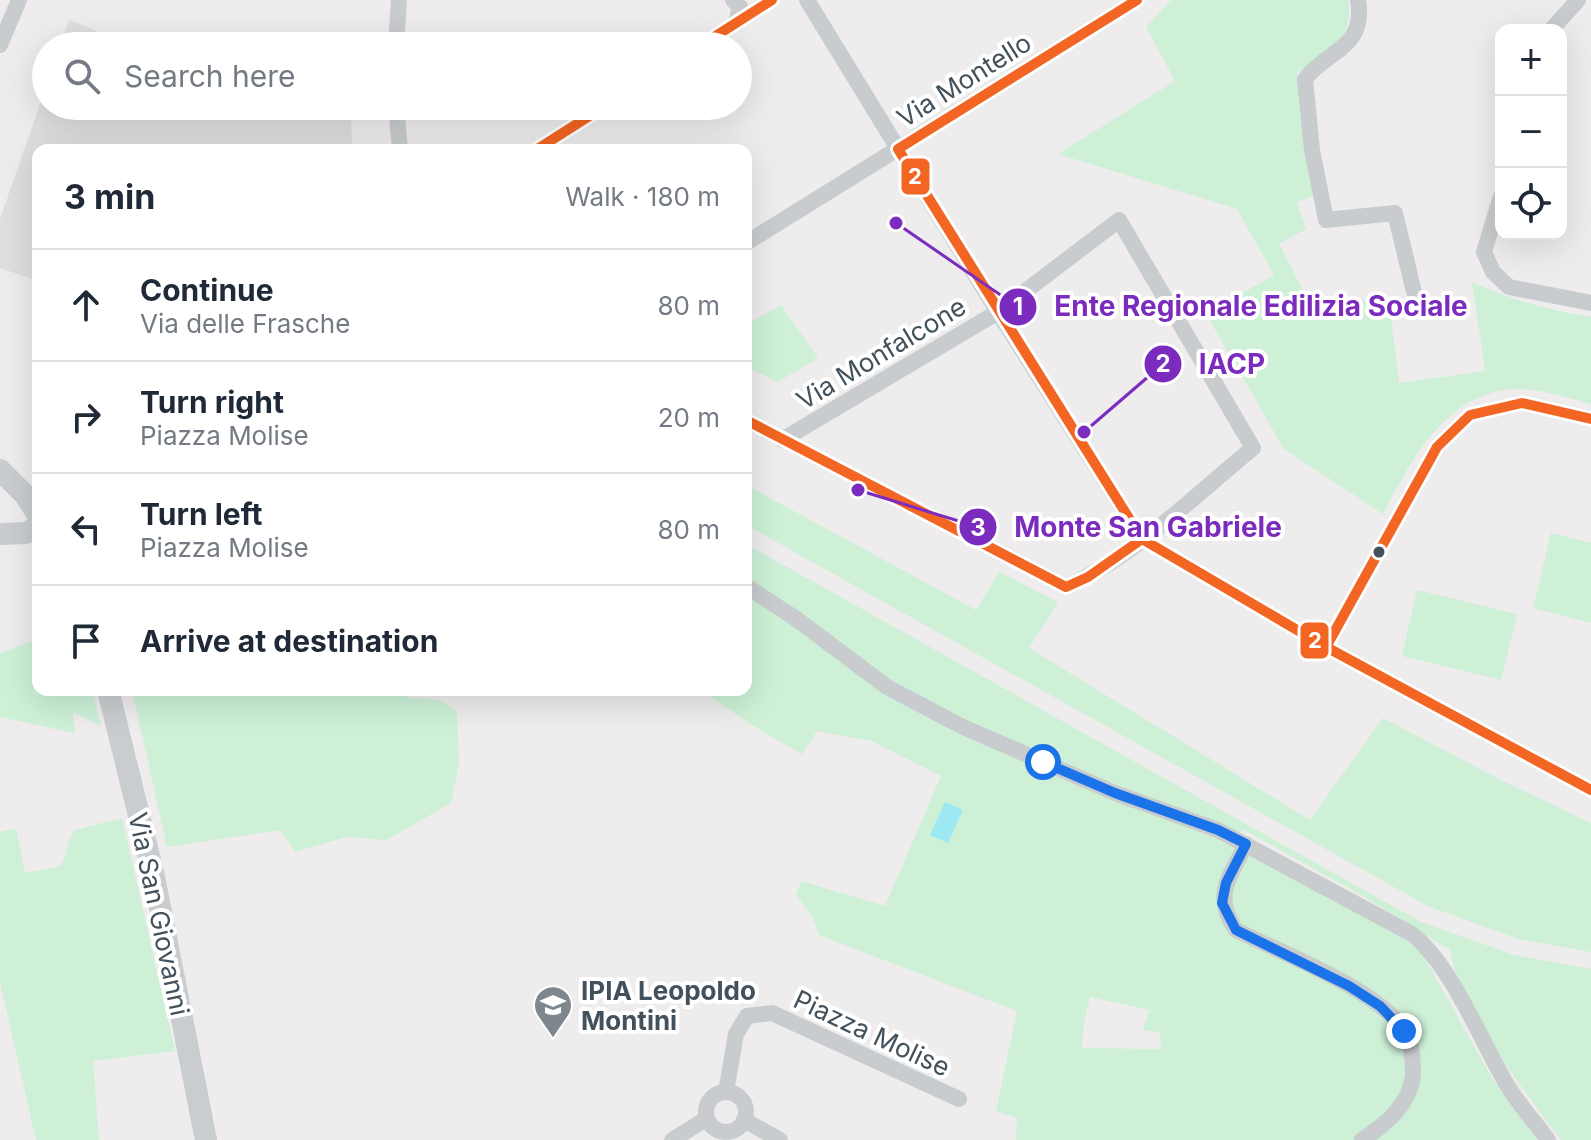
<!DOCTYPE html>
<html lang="en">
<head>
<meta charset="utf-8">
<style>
  :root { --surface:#fff; --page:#f6f6f7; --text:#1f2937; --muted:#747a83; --line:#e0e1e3 }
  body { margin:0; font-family:Inter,sans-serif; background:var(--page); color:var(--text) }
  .controls { position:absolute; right:24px; top:24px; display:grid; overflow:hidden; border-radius:16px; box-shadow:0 8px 32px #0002 }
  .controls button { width:72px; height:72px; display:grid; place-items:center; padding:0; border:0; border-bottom:2px solid var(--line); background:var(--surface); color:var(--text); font:40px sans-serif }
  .stop { position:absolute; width:24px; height:24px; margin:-18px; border:6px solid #1a73e8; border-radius:50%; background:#fff }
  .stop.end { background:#1a73e8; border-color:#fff; box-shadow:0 2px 8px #0008 }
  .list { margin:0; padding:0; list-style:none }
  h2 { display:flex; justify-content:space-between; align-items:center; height:104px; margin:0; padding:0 32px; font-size:34px }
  h2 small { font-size:26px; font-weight:400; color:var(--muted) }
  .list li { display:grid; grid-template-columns:52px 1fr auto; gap:24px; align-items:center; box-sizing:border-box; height:112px; padding:0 32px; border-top:2px solid var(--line) }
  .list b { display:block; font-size:30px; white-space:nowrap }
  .list p { margin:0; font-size:26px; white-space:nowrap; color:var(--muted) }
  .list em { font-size:26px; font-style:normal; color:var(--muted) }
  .icon { flex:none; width:44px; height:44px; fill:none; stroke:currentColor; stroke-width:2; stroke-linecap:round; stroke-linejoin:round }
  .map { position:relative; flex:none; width:1591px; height:1140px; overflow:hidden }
  .search { position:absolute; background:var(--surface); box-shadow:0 8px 32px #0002; left:32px; top:32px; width:720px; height:88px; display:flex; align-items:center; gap:20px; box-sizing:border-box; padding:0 28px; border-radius:44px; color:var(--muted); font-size:30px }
  .panel { position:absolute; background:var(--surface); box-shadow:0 8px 32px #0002; left:32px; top:144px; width:720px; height:552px; border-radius:16px }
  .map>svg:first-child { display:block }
  .education { fill:#dfdddf }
  .green { fill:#cdf0d7; fill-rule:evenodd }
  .water { fill:#9de9f3 }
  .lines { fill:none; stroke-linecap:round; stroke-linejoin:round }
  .minor { stroke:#c8ccce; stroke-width:16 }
  .secondary { stroke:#c9cdd0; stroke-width:22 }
  .bus-1-casing { stroke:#fff; stroke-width:16 }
  .bus-1 { stroke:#f26522; stroke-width:10 }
  .route { stroke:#1a73e8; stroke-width:10 }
  .bus-dot { fill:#42515b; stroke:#fff; stroke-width:3 }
  .labels { text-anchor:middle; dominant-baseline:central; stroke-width:8; stroke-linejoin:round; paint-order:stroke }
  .street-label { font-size:26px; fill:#42515b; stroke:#fff }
  .poi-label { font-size:26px; font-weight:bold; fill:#42515b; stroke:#fff; text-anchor:start }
  .leader { fill:none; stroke:#7b2cbf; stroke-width:3 }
  .callout-dot { fill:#7b2cbf; stroke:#fff; stroke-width:3 }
  .mark-label { font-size:24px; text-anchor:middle; font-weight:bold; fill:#fff }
  .callout-label { font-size:28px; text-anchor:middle; font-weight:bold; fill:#7b2cbf; stroke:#fff; stroke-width:8; stroke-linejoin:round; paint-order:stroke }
  .line-badge { stroke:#fff; stroke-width:3 }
  .badge-label { font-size:22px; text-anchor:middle; font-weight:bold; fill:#fff }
</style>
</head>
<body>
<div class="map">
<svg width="1591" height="1140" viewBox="0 0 1591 1140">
  <rect width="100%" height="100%" fill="#eeecec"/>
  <!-- education -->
  <g class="education">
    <path d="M69,20L78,23L131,46H60Z"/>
    <path d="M46,87V106L351,107L352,150H38V281L0,268V219Z"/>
  </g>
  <!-- green -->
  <g class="green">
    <path d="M1171,0H1348C1355,40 1326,53 1297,73L1315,195L1297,202L1306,229L1279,244L1312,308L1375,298L1390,310L1399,383L1485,371L1472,282C1511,300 1549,310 1591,317V404C1569,398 1534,387 1511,389C1444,396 1411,460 1383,514L1284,449L1206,314L1274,275L1237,209L1058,154L1175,81L1146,27Z"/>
    <path d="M781,305L818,358L778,382L746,367V325Z"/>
    <path d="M746,485L976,610L999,572L1058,602L1029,648L1310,820L1383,718L1501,780L1591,823V952L1518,939L1428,906L746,525Z"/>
    <path d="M1551,533L1591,543V623L1533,608Z"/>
    <path d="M746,544L1421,922L1514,955L1591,969V1140H1561L1507,1067L1458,986L1450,950L1363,896L1244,830L1227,841L1405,939L1422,953L1493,1080L1537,1140H1016L1017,1118L996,1111L1017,1011L819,935L813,918L796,895L801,881L885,906L941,776L871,741L817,731L802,754L750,724L711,697L709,690H746ZM1090,997L1149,1010L1143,1030L1160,1032L1161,1049L1082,1048L1084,1022Z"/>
    <path d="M1417,590L1517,614L1501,680L1402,656Z"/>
    <path d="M38,639V690H92L101,726L73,712L75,733L0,717V653Z"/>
    <path d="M132,690H405L408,698C428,698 443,698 457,712L459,763L451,803L387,840L346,837L295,852L281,830L167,847Z"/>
    <path d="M122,818L175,1051L93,1061L99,1140H36L0,982V832L16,828L25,873L60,866C69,855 66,841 75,830Z"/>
  </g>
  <!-- water -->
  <path class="water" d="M945,802L963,810L948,843L930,835Z"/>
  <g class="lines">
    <!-- minor -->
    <g class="minor">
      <path d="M733,0L740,7L736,23"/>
      <path d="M807,0L998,312L1142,539L1326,647L1591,790"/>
      <path d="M1358,0C1366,49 1328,49 1305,79L1312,150L1326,220L1395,213L1414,292"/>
      <path d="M1551,30L1578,0"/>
      <path d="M0,45L19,0"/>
      <path d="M396,46L399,0"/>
      <path d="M700,46L772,0"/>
      <path d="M396,106L400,150"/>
      <path d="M536,150L605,106"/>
      <path d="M1501,196L1484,252L1493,272L1509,287L1591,303"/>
      <path d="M746,243L1137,0"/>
      <path d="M746,420L1066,587C1136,555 1194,496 1253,448L1119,220L998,312L782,440"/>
      <path d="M746,586L795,618L887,687L963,727L1115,793L1218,830L1412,934C1452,966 1480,1039 1507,1085C1519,1105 1535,1122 1548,1140"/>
      <path d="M1326,647L1437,447L1470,415L1522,403L1591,419"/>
      <path d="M1246,844C1230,877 1212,896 1236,930C1279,952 1382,991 1405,1032C1412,1045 1413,1059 1413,1074C1411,1104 1385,1125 1362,1140"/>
      <circle cx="726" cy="1112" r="20"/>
      <path d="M726,1092L736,1034L747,1016L772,1013L959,1099"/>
      <path d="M744,1120L780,1140"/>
      <path d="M672,1140L706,1119"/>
    </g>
    <!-- secondary -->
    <g class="secondary">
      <path d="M0,470L25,495L38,515"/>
      <path d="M0,534L26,533L38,526"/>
      <path d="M108,690L153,872L206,1140"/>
    </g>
    <defs>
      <g id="bus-1">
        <path d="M1137,0L898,149L1142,539L1326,647L1591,790"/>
        <path d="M700,46L772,0"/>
        <path d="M536,150L605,106"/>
        <path d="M746,420L1066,587L1088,577L1142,539"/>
        <path d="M1326,647L1437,447L1470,415L1522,403L1591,419"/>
      </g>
    </defs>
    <!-- bus-1 casing -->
    <use href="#bus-1" class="bus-1-casing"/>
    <!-- bus-1 -->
    <use href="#bus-1" class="bus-1"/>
  </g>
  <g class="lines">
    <!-- route -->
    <path class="route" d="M1043,762L1115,793L1218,830L1246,844L1226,883L1222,903L1236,930L1349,986L1380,1006L1404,1031"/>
  </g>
  <!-- icons -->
  <defs>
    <symbol id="school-pin" viewBox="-11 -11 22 30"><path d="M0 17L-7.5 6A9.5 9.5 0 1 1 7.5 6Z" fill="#7e878e" stroke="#fff"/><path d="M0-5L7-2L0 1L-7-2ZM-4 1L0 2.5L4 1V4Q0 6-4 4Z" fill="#fff"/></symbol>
  </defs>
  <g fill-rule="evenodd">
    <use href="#school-pin" x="531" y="983" width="44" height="60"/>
  </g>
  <!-- markers -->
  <circle class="bus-dot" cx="1379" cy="552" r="7"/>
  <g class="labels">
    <!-- street labels -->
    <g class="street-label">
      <text transform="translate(964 80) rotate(-32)">Via Montello</text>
      <text transform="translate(881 353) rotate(-31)">Via Monfalcone</text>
      <text transform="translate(159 914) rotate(78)">Via San Giovanni</text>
      <text transform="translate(872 1033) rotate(25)">Piazza Molise</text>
    </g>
    <!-- poi labels -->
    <g class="poi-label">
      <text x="581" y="990">IPIA Leopoldo<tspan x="581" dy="30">Montini</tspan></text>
    </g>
  </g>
  <!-- callouts -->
  <path class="leader" d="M896 223L1018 307M1084 432L1163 364M858 490L978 527"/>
  <g class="callout-dot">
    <circle cx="896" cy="223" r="8"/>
    <circle cx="1084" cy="432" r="8"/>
    <circle cx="858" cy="490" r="8"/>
    <circle cx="1018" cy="307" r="20"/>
    <circle cx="1163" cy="364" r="20"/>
    <circle cx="978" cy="527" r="20"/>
  </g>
  <g class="mark-label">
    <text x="1018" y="315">1</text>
    <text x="1163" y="372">2</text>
    <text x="978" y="536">3</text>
  </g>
  <g class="callout-label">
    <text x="1261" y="316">Ente Regionale Edilizia Sociale</text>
    <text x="1232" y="374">IACP</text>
    <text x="1148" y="537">Monte San Gabriele</text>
  </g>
  <g class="line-badge">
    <rect x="900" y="157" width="31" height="39" rx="8" fill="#f26522"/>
    <rect x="1299" y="621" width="31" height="39" rx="8" fill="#f26522"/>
  </g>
  <g class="badge-label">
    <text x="915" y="184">2</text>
    <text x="1315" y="648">2</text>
  </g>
</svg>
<div class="controls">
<button>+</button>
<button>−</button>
<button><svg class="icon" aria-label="locate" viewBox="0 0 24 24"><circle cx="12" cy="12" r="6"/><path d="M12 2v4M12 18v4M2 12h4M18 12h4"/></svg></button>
</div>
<div class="stop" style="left:1043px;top:762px"></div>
<div class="stop end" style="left:1404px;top:1031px"></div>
<div class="search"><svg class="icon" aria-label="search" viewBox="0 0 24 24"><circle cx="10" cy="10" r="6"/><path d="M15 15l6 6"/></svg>Search here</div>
<section class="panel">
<h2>3 min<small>Walk · 180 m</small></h2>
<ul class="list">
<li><svg class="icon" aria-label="ahead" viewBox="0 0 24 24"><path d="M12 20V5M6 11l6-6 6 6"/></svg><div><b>Continue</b><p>Via delle Frasche</p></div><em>80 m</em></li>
<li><svg class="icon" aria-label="right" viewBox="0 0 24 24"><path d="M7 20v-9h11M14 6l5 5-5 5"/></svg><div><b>Turn right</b><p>Piazza Molise</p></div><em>20 m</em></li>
<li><svg class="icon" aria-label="left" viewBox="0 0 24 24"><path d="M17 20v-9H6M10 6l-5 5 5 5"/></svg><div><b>Turn left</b><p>Piazza Molise</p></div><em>80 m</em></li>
<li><svg class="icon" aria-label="arrive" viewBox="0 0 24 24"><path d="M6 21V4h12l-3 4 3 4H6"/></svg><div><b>Arrive at destination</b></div></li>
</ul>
</section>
</div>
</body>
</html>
